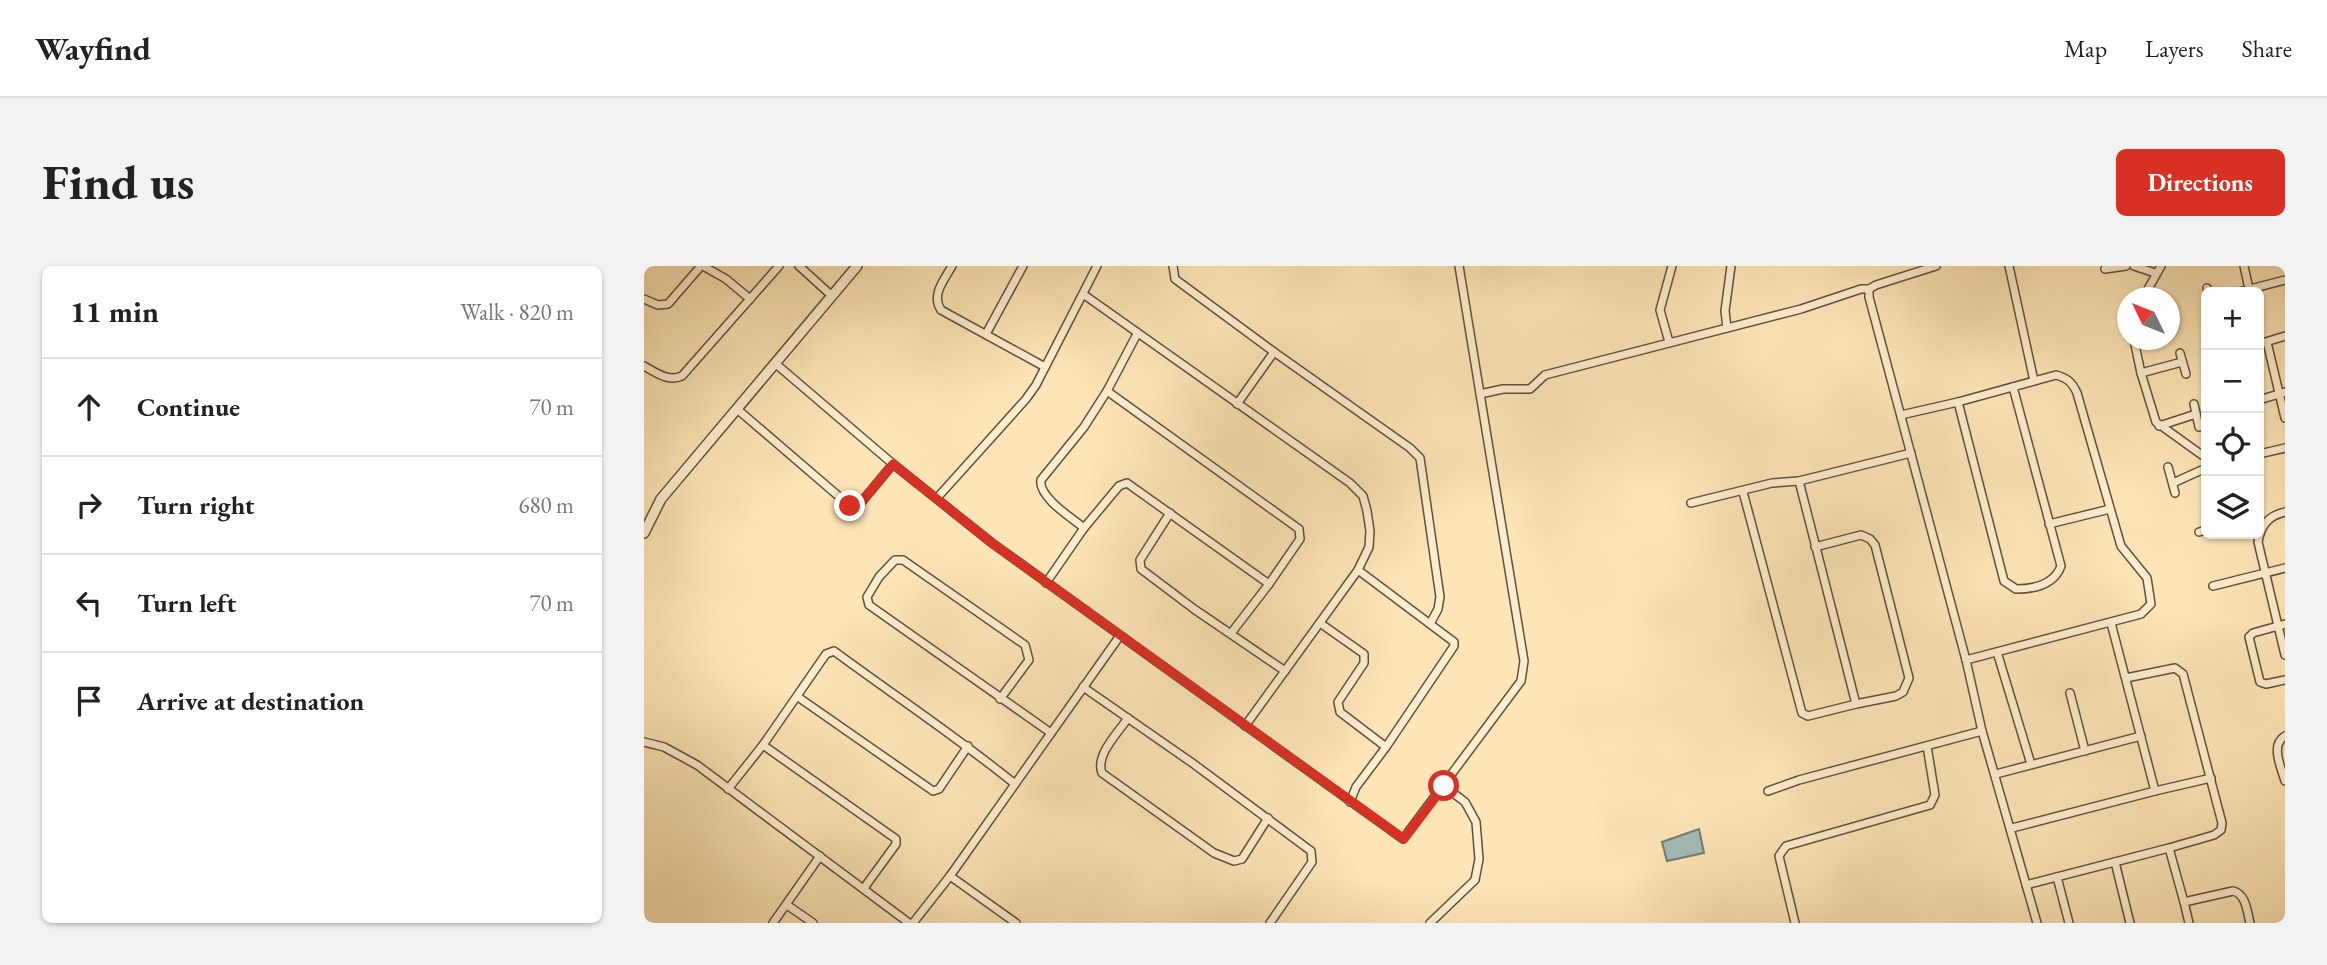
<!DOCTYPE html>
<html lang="en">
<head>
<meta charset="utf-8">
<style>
  :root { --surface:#fff; --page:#f2f2f2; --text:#222; --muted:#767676; --line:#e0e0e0; --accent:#d93025 }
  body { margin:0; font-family:"EB Garamond",serif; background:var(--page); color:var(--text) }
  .controls { position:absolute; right:21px; top:21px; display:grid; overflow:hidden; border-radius:10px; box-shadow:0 2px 5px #0004 }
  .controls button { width:63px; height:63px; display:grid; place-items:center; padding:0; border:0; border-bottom:2px solid var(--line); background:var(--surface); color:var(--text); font:35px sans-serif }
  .compass { position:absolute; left:1473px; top:21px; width:63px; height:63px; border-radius:50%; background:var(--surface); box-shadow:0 2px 5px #0004; rotate:313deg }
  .stop { position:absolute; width:21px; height:21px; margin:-16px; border:5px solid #d93025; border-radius:50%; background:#fff }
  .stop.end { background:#d93025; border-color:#fff; box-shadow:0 2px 7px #0008 }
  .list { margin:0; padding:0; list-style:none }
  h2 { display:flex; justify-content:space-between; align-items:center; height:91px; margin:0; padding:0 28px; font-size:30px }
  h2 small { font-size:23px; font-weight:400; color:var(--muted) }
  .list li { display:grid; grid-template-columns:46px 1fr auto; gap:21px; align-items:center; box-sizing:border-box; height:98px; padding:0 28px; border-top:2px solid var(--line) }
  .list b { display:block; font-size:26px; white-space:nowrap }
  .list em { font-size:23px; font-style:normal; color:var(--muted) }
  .icon { flex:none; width:38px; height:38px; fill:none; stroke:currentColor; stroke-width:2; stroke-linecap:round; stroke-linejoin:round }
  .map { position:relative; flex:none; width:1641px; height:657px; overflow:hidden; border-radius:10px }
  header { display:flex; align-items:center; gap:42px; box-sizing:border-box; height:98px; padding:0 35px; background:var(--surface); border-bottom:2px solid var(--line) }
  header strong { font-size:33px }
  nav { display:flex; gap:38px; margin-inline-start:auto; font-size:24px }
  .intro { display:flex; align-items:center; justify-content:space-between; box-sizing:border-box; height:168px; padding:0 42px }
  h1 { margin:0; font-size:49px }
  .button { padding:18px 32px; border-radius:10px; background:var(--accent); color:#fff; font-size:24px; font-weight:700 }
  main { display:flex; gap:42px; padding:0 42px }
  aside { flex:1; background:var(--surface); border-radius:10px; box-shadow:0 2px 5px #0004 }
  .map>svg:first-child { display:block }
  .water { fill:#a2bdb8; stroke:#747d74; stroke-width:2 }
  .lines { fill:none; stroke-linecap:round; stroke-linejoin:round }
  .minor-casing { stroke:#625039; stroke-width:10 }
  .tertiary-casing { stroke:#625039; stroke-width:12 }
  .minor { stroke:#feeed0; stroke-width:7 }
  .tertiary { stroke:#feeed0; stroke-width:9 }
  .route { stroke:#d93025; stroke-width:9 }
</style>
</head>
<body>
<header>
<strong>Wayfind</strong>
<nav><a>Map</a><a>Layers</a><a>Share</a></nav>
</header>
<div class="intro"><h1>Find us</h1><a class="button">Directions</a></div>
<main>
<aside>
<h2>11 min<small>Walk · 820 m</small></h2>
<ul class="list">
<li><svg class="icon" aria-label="ahead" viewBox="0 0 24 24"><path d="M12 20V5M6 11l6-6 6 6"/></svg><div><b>Continue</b></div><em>70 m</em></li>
<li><svg class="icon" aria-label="right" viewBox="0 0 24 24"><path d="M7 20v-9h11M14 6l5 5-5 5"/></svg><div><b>Turn right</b></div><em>680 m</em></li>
<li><svg class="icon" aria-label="left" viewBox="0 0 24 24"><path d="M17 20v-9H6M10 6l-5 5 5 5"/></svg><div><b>Turn left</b></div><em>70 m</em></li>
<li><svg class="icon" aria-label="arrive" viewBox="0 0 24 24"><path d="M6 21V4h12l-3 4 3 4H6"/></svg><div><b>Arrive at destination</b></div></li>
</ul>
</aside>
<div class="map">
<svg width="1641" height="657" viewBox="0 0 1641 657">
  <rect width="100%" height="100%" fill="#fde5b7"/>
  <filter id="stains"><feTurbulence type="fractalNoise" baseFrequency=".00286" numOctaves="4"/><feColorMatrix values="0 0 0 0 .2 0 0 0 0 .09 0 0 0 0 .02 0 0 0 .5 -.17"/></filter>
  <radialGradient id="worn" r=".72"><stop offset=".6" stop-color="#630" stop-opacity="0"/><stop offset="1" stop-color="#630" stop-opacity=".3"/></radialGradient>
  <!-- water -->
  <path class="water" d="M1055,563L1060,587L1023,595L1018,576Z"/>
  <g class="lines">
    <defs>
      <g id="minor">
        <path d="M59,0L82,13L106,33"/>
        <path d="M155,0L187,29"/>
        <path d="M308,0C300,14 287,29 297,44L401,101"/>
        <path d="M529,0L531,13L630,86L766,182L776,192L796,331L794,343L786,358"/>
        <path d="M1292,0L1232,19L1225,23V31L1322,394L1338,465L1393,657"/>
        <path d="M1365,0L1390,115"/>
        <path d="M1490,0L1511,7"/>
        <path d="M1600,0L1605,23"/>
        <path d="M1461,3L1482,0"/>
        <path d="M1563,22L1564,26"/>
        <path d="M1595,26L1641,14"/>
        <path d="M439,28L706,217L719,230L723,245L726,265L725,281L714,304L601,460"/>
        <path d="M1499,32L1517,0"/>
        <path d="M0,33L14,39L24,38L57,0"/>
        <path d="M1083,62L1081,45L1087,0"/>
        <path d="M342,68L379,0"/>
        <path d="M1490,74L1497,107L1512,156L1562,192"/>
        <path d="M1025,76L1016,44L1028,0"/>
        <path d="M1623,76L1641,152"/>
        <path d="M1615,78L1641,70"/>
        <path d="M1536,87L1542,108"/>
        <path d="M132,98L249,198L348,277L759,573L877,415L880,395L815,0"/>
        <path d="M0,100C13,107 24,116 38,110L135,0"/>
        <path d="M1497,107L1538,96"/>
        <path d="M836,128L859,123H886L901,109L1157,43L1217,23H1225"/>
        <path d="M1615,134L1641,126"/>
        <path d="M1314,136L1360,315L1372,323C1391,323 1410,319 1417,300L1369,121"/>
        <path d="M593,138L630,86"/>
        <path d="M1550,138L1555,161"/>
        <path d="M93,143L206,240L215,239L249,198"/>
        <path d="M1257,149L1314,136L1412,109C1423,112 1428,116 1433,127L1477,280L1503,312L1507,338L1497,348L1322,394"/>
        <path d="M1515,160L1552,148"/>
        <path d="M1615,188L1641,182"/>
        <path d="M1524,201L1531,227"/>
        <path d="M1529,217L1562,202"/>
        <path d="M1099,226L1158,447L1164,450L1212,438"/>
        <path d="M293,232L382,133L392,119L453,0"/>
        <path d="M1047,237L1128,217L1155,215"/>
        <path d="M1641,246C1624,250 1617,259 1614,276L1641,389"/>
        <path d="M526,247L496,294L497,303L550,343L641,405"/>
        <path d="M1405,258L1466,243"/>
        <path d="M440,262C428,252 394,231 397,214L440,161L463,125L493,68"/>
        <path d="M1555,266L1562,264"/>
        <path d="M1171,281L1217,269L1226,273L1231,279L1265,412L1259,426L1252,430L1212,438L1155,215L1267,187"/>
        <path d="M402,317L440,262L475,220L483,217L625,318L656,273L655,263L463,125"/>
        <path d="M1569,320L1641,302"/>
        <path d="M676,357L720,388V397L694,436L696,446L742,481"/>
        <path d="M1641,358L1609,367L1605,371L1616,416L1622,418L1641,414"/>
        <path d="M588,366L625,318"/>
        <path d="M1353,386L1387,498"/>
        <path d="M439,421L547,496L667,585L668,596L626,657"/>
        <path d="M1426,427L1441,485"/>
        <path d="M154,431L289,525L295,523L324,480"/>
        <path d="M356,433L385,394L381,379L259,294H251L235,311L223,331L225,339L407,467"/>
        <path d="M484,452C474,467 451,489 458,507L570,587L590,595L598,593L624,552"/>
        <path d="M1641,470C1626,479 1637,501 1641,515"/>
        <path d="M0,476L20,481L53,499L265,657"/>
        <path d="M119,479L252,573V578L220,622"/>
        <path d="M1352,508L1497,470"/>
        <path d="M84,523L119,479L182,388L190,385C251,430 313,471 371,518"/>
        <path d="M1124,525L1155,514L1338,465"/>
        <path d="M1511,525L1567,512"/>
        <path d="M706,536L712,521L742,481L810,380V376L714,304"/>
        <path d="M1368,562L1511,525L1467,357"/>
        <path d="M1525,582L1540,636L1589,625C1602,628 1603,645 1606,657"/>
        <path d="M1471,596L1486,657"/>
        <path d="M306,610L372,657"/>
        <path d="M1413,611L1425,657"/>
        <path d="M1382,619L1525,582L1570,569L1577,564L1578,557L1539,408L1531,402L1482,412"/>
        <path d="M1540,636L1545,657"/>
        <path d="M143,639L169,657"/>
        <path d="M129,657L176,590"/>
        <path d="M269,657L306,610L475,371"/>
        <path d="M786,657L831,614L835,593L832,556L821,536L800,520"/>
        <path d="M1151,657L1135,590L1142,580L1286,539L1291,529L1283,480"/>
      </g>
      <path id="tertiary" d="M0,267L17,233L213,0"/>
    </defs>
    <!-- minor casing -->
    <use href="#minor" class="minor-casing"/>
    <!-- tertiary casing -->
    <use href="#tertiary" class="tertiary-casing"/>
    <!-- minor -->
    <use href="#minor" class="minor"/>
    <!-- tertiary -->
    <use href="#tertiary" class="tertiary"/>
  </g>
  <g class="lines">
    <!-- route -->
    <path class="route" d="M206,240L215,239L249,198L348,277L760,573L800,520"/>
  </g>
  <rect width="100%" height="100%" filter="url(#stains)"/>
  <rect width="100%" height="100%" fill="url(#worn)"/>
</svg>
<div class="controls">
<button>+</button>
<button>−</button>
<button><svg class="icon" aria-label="locate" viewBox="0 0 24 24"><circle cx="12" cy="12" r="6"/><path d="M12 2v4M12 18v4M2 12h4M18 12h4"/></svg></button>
<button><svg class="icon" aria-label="layers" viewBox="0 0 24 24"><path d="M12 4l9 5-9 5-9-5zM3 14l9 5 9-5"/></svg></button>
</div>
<svg class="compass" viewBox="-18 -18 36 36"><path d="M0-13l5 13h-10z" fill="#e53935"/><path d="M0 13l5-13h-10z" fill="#767676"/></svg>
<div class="stop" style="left:800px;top:520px"></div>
<div class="stop end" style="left:206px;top:240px"></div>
</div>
</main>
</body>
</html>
